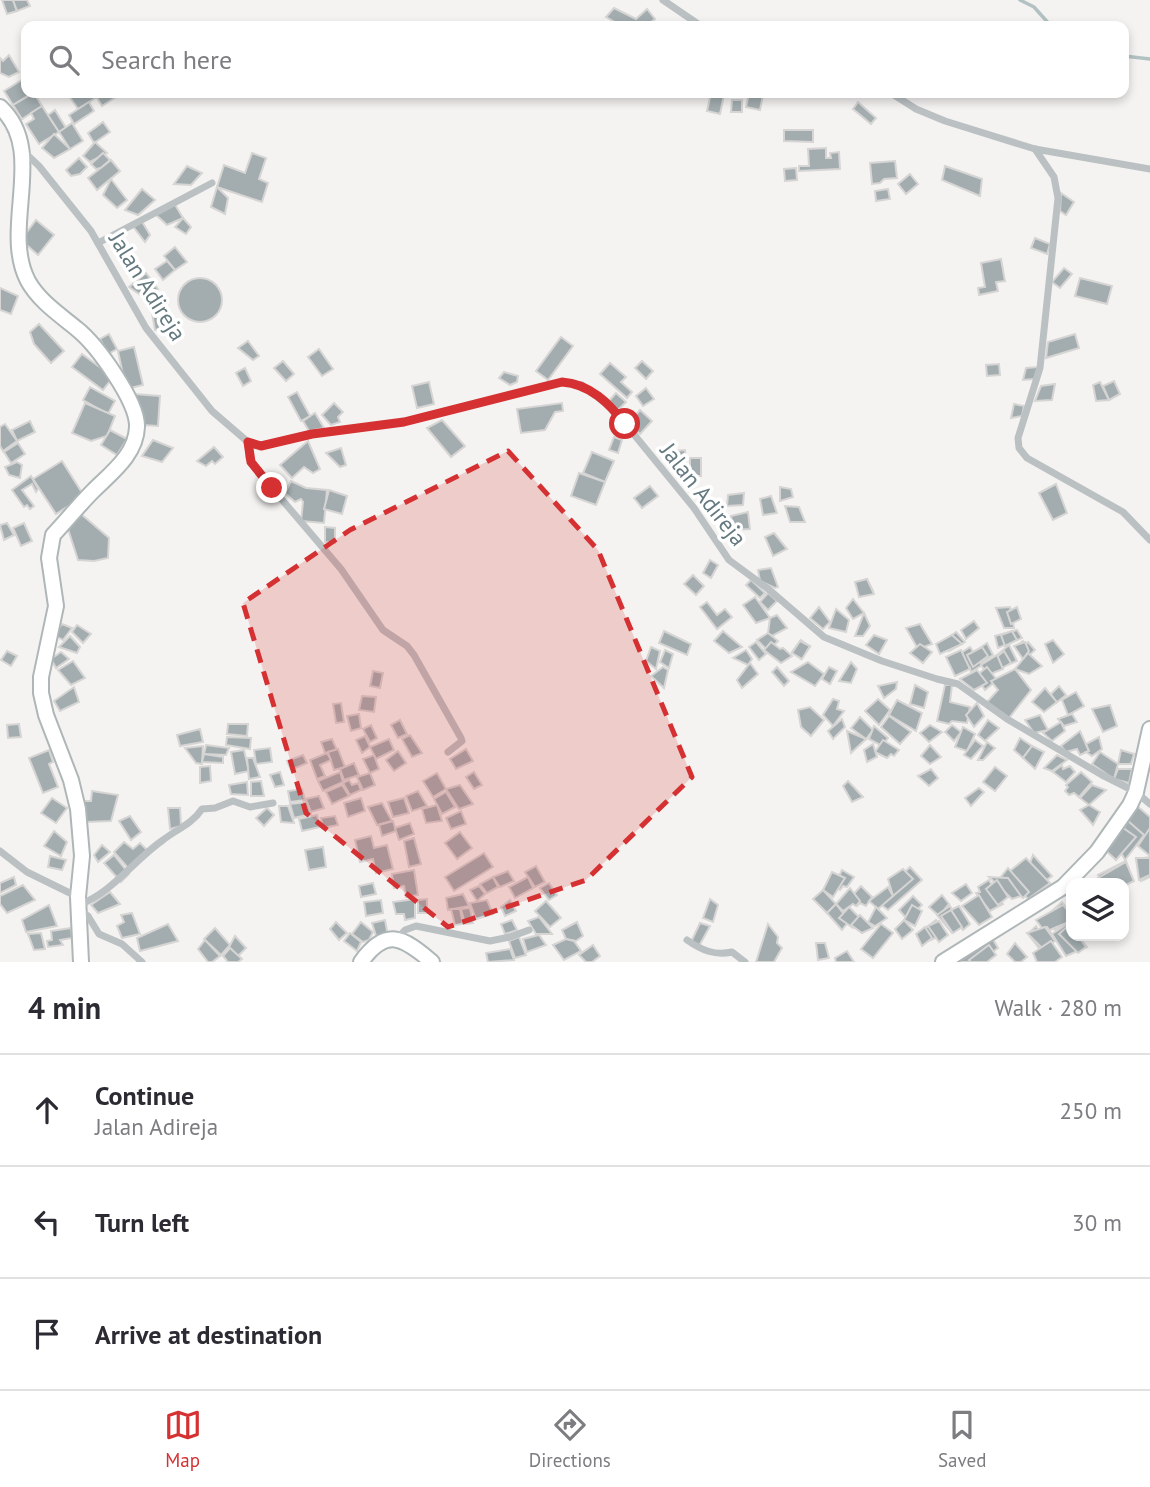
<!DOCTYPE html>
<html lang="en">
<head>
<meta charset="utf-8">
<style>
  :root { --surface:#fff; --page:#f2f2f3; --text:#2b2b33; --muted:#7c7c81; --line:#e1e1e2; --accent:#d53032 }
  body { margin:0; font-family:"PT Sans",sans-serif; background:var(--page); color:var(--text) }
  .controls { position:absolute; right:21px; bottom:21px; display:grid; overflow:hidden; border-radius:14px; box-shadow:0 4px 10px #0003 }
  .controls button { width:63px; height:63px; display:grid; place-items:center; padding:0; border:0; border-bottom:2px solid var(--line); background:var(--surface); color:var(--text); font:35px sans-serif }
  .stop { position:absolute; width:21px; height:21px; margin:-16px; border:5px solid #d53032; border-radius:50%; background:#fff }
  .stop.end { background:#d53032; border-color:#fff; box-shadow:0 2px 7px #0008 }
  .list { margin:0; padding:0; list-style:none }
  h2 { display:flex; justify-content:space-between; align-items:center; height:91px; margin:0; padding:0 28px; font-size:30px }
  h2 small { font-size:23px; font-weight:400; color:var(--muted) }
  .list li { display:grid; grid-template-columns:46px 1fr auto; gap:21px; align-items:center; box-sizing:border-box; height:112px; padding:0 28px; border-top:2px solid var(--line) }
  .list b { display:block; font-size:26px; white-space:nowrap }
  .list p { margin:0; font-size:23px; white-space:nowrap; color:var(--muted) }
  .list em { font-size:23px; font-style:normal; color:var(--muted) }
  .icon { flex:none; width:38px; height:38px; fill:none; stroke:currentColor; stroke-width:2; stroke-linecap:round; stroke-linejoin:round }
  .map { position:relative; flex:none; width:1150px; height:962px; overflow:hidden }
  .search { position:absolute; background:var(--surface); box-shadow:0 4px 10px #0003; left:21px; right:21px; top:21px; height:77px; display:flex; align-items:center; gap:18px; box-sizing:border-box; padding:0 24px; border-radius:14px; color:var(--muted); font-size:26px }
  .sheet { height:427px; background:var(--surface) }
  nav { display:flex; justify-content:space-around; align-items:center; box-sizing:border-box; height:98px; border-top:2px solid var(--line); background:var(--surface); font-size:19px; color:var(--muted) }
  nav a { display:grid; justify-items:center; gap:4px }
  nav .on { color:var(--accent) }
  .map>svg:first-child { display:block }
  .lines { fill:none; stroke-linecap:round; stroke-linejoin:round }
  .stream { stroke:#b2c2c3; stroke-width:3.5 }
  .building { fill:#a3adb0; stroke:#d6d5d4; stroke-width:2 }
  .secondary-casing { stroke:#aeb6b8; stroke-width:18 }
  .street { stroke:#bbc1c3; stroke-width:7 }
  .secondary { stroke:#fff; stroke-width:14 }
  .route { stroke:#d53032; stroke-width:9 }
  .marked { fill:#d53032; fill-opacity:0.2; stroke:#d53032; stroke-width:5; stroke-dasharray:14 9; stroke-linejoin:round }
  .labels { text-anchor:middle; dominant-baseline:central; stroke-width:7; stroke-linejoin:round; paint-order:stroke }
  .street-label { font-size:23px; fill:#657a80; stroke:#fff }
</style>
</head>
<body>
<div class="map">
<svg width="1150" height="962" viewBox="0 0 1150 962">
  <rect width="100%" height="100%" fill="#f4f3f1"/>
  <g class="lines">
    <!-- stream -->
    <g class="stream">
      <path d="M1020,0L1034,7L1051,26"/>
      <path d="M1124,56L1150,59"/>
    </g>
  </g>
  <!-- building -->
  <g class="building">
    <path d="M2,0H13L17,11L7,14Z"/>
    <path d="M13,0H27L30,6L17,11Z"/>
    <path d="M614,8L636,19L647,9L655,19L646,26H622L606,17Z"/>
    <path d="M9,55L19,72L9,77L0,73V58L3,61Z"/>
    <path d="M25,78L26,93H32L13,105L4,91Z"/>
    <path d="M34,93L42,106L22,119L13,105Z"/>
    <path d="M67,93H94L97,97L78,109Z"/>
    <path d="M94,93H122L102,106Z"/>
    <path d="M711,93L724,95L720,114L707,111Z"/>
    <path d="M749,93L763,95L760,110L746,107Z"/>
    <path d="M732,100H742V112H731Z"/>
    <path d="M89,102L94,111L74,124L69,115Z"/>
    <path d="M858,102L876,118L871,124L853,109Z"/>
    <path d="M42,106L59,132L39,144L26,124L34,119L31,113Z"/>
    <path d="M55,110L66,128L59,132L48,115Z"/>
    <path d="M103,122L110,132L94,143L88,133Z"/>
    <path d="M72,123L83,141L70,149L59,132Z"/>
    <path d="M784,130H813V142L784,141Z"/>
    <path d="M54,134L70,149L54,158L42,148Z"/>
    <path d="M95,142L107,153L90,162L83,156Z"/>
    <path d="M826,148V158H831L830,153L839,152L840,169L799,171V166H809L808,149Z"/>
    <path d="M103,153L110,160L101,168L96,169L91,164Z"/>
    <path d="M252,153L266,158L259,179L268,183L262,202L217,187L224,165L245,173Z"/>
    <path d="M79,158L87,167L80,174L71,176L66,170Z"/>
    <path d="M111,160L120,171L97,190L88,178Z"/>
    <path d="M895,161L897,178L884,179L880,183L872,184L870,163Z"/>
    <path d="M187,166L202,173L191,185L174,184Z"/>
    <path d="M945,166L982,179L980,196L942,180Z"/>
    <path d="M796,168L797,180L785,181L784,169Z"/>
    <path d="M910,174L918,184L906,194L898,184Z"/>
    <path d="M111,179L127,200L117,208L103,195Z"/>
    <path d="M217,187L228,198L225,214L211,207Z"/>
    <path d="M142,189L155,200L138,215L125,210Z"/>
    <path d="M888,189L890,199L876,201L875,191Z"/>
    <path d="M1061,193L1074,202L1066,215L1060,211Z"/>
    <path d="M174,203L183,218L167,225L154,213Z"/>
    <path d="M183,218L191,227L186,234L175,227Z"/>
    <path d="M36,220L54,235L38,255L21,240Z"/>
    <path d="M141,220L150,235L145,242L132,225Z"/>
    <path d="M1035,238L1050,244L1047,254L1031,248Z"/>
    <path d="M175,247L187,262L175,270L164,256Z"/>
    <path d="M1001,259L1005,281L996,282L998,291L979,295L978,288L985,287L981,263Z"/>
    <path d="M167,261L175,270L163,280L155,269Z"/>
    <path d="M1064,268L1072,274L1060,288L1052,282Z"/>
    <path d="M146,273L158,289L146,299L129,287Z"/>
    <circle cx="200" cy="300" r="22"/>
    <path d="M1080,278L1112,286L1107,304L1075,296Z"/>
    <path d="M0,288L18,296L11,314L0,310Z"/>
    <path d="M161,311L162,313L168,312L171,327L155,330L152,313Z"/>
    <path d="M39,324L64,351L51,363L34,344L30,332Z"/>
    <path d="M109,334L117,349L108,354L100,339Z"/>
    <path d="M1075,334L1079,348L1046,358L1048,342Z"/>
    <path d="M561,337L573,346L548,380L536,371Z"/>
    <path d="M248,341L259,356L253,360L238,348Z"/>
    <path d="M134,347L143,385L126,389L118,351Z"/>
    <path d="M319,349L333,369L322,376L308,357Z"/>
    <path d="M82,354L113,377L103,390L72,367Z"/>
    <path d="M283,361L294,374L286,381L274,368Z"/>
    <path d="M642,361L653,371L646,379L635,368Z"/>
    <path d="M610,363L626,377L621,382L632,392L627,398L600,374Z"/>
    <path d="M999,364L1000,375L987,376L986,365Z"/>
    <path d="M1038,367L1034,379L1023,380L1026,368Z"/>
    <path d="M245,368L251,381L243,386L236,373Z"/>
    <path d="M504,372L518,376L517,382L510,385L499,378Z"/>
    <path d="M1114,381L1120,394L1109,400L1103,386Z"/>
    <path d="M429,382L434,404L417,408L412,386Z"/>
    <path d="M1100,382L1109,400L1096,401L1093,385Z"/>
    <path d="M1055,384L1052,400L1035,401L1041,386Z"/>
    <path d="M90,387L115,401L108,414L83,400Z"/>
    <path d="M646,388L654,399L643,406L636,396Z"/>
    <path d="M297,392L310,416L301,421L288,397Z"/>
    <path d="M616,393L626,402L618,410L609,401Z"/>
    <path d="M134,394L160,396L158,426L142,425Z"/>
    <path d="M85,403L115,416L107,436L91,441L72,433Z"/>
    <path d="M334,403L343,412L338,417L340,422L331,425L322,415Z"/>
    <path d="M562,403L563,411L555,412L545,430L521,433L517,409Z"/>
    <path d="M1014,404L1024,406L1022,416L1011,418Z"/>
    <path d="M626,410L634,417L640,410L652,421L640,434L620,416Z"/>
    <path d="M315,413L324,428L309,431L303,421Z"/>
    <path d="M442,420L465,446L451,457L427,428Z"/>
    <path d="M30,421L35,432L17,441L12,430Z"/>
    <path d="M5,424L17,441L3,451L0,446V427Z"/>
    <path d="M110,430L127,439L117,455L101,445Z"/>
    <path d="M614,437L622,440L618,453L609,450Z"/>
    <path d="M153,440L173,448L162,462L142,456Z"/>
    <path d="M308,441L320,469L313,473L304,467L292,478L280,465Z"/>
    <path d="M18,443L25,454L11,463L4,452Z"/>
    <path d="M214,447L223,457L215,464L212,461L206,466L197,461Z"/>
    <path d="M341,448L346,465L340,467L326,453Z"/>
    <path d="M685,450L686,462L675,463L674,451Z"/>
    <path d="M592,452L614,461L605,482L583,473Z"/>
    <rect x="690" y="458" width="11" height="18"/>
    <path d="M62,461L84,496L56,514L33,479Z"/>
    <path d="M17,462L22,465L20,478L9,475L5,467Z"/>
    <path d="M579,473L605,482L596,505L571,496Z"/>
    <path d="M31,476L38,489L36,492L32,484L22,490L34,506L30,509L27,505L24,507L12,490Z"/>
    <path d="M291,481L306,488L327,490L324,523L301,521L303,502L301,499L295,502L285,493Z"/>
    <path d="M1056,484L1067,513L1053,520L1039,493Z"/>
    <path d="M650,486L658,496L642,508L634,498Z"/>
    <path d="M780,487L791,489L793,497L780,501Z"/>
    <path d="M329,490L347,496L342,514L324,509Z"/>
    <path d="M744,493L743,505L727,506L728,495Z"/>
    <path d="M771,496L777,513L763,515L760,499Z"/>
    <path d="M785,506L799,507L805,522H790Z"/>
    <path d="M748,512L750,529L733,530L731,516Z"/>
    <path d="M81,514L109,538L108,558L94,561L78,560L68,529Z"/>
    <path d="M7,523L14,535L4,540L0,525Z"/>
    <path d="M24,523L32,541L21,546L13,528Z"/>
    <path d="M325,527L335,528V543L325,542Z"/>
    <path d="M774,533L787,549L773,556L765,537Z"/>
    <path d="M710,560L718,565L711,578L703,573Z"/>
    <path d="M771,568L778,587L775,588L760,581L758,570Z"/>
    <path d="M693,575L704,586L696,595L684,584Z"/>
    <path d="M867,579L873,591L861,596L856,584Z"/>
    <path d="M867,579L874,594L859,597L855,582Z"/>
    <path d="M751,580L765,593L760,598L746,585Z"/>
    <path d="M768,593L777,601L768,610L760,602Z"/>
    <path d="M755,597L770,618L756,623L743,605Z"/>
    <path d="M853,599L864,613L853,619L846,608Z"/>
    <path d="M707,602L717,615L725,609L732,617L717,629L700,607Z"/>
    <path d="M819,607L830,622L823,629L810,618Z"/>
    <path d="M1010,607L1014,628H1004L996,608Z"/>
    <path d="M1017,607L1021,619L1011,624L1007,612Z"/>
    <path d="M836,609L849,620L846,632L829,628Z"/>
    <path d="M864,613L870,626L863,636H855Z"/>
    <path d="M777,615L787,628L772,636L768,633L770,618Z"/>
    <path d="M974,621L979,628L966,639L961,630Z"/>
    <path d="M62,624L72,628L63,640L54,635Z"/>
    <path d="M920,624L932,644L918,649L906,628Z"/>
    <path d="M77,625L91,634L83,643L72,632Z"/>
    <path d="M1017,630L1022,638L998,648L995,636Z"/>
    <path d="M664,631L691,644L687,655L659,643Z"/>
    <path d="M723,631L742,647L729,653L714,641Z"/>
    <path d="M1012,631L1017,640L1005,646L1001,635Z"/>
    <path d="M956,632L965,642L949,651L944,641Z"/>
    <path d="M768,633L778,641L768,651L757,640Z"/>
    <path d="M874,635L887,640L879,654L866,645Z"/>
    <path d="M952,635L962,644L940,654L936,644Z"/>
    <path d="M70,636L80,647L77,653L59,647Z"/>
    <path d="M801,640L810,647L801,659L792,652Z"/>
    <path d="M1053,640L1064,654L1053,663L1045,644Z"/>
    <path d="M800,641L810,646L802,659L792,653Z"/>
    <path d="M1023,641L1025,645L1028,642L1035,650L1026,658L1015,647Z"/>
    <path d="M756,642L766,654L759,660L749,647Z"/>
    <path d="M771,642L780,649L783,648L792,656L781,663L764,650Z"/>
    <path d="M1025,642L1029,651L1023,659L1014,646Z"/>
    <path d="M987,643L993,655L981,663L974,652Z"/>
    <path d="M920,644L932,652L923,663L910,653Z"/>
    <path d="M1009,645L1017,661L1007,665L997,655Z"/>
    <path d="M651,647L660,651L656,669L646,661Z"/>
    <path d="M970,647L982,665L971,672L970,668L964,671L955,657Z"/>
    <path d="M982,647L988,656L973,667L967,655Z"/>
    <path d="M665,650L673,654L669,668L660,662Z"/>
    <path d="M746,650L752,659L748,665L733,658Z"/>
    <path d="M961,650L970,669L955,676L946,657Z"/>
    <path d="M7,651L17,656L11,666L1,660Z"/>
    <path d="M1004,651L1011,663L995,672L988,664Z"/>
    <path d="M61,652L69,659L56,668L51,659Z"/>
    <path d="M1028,653L1042,666L1029,674L1015,669Z"/>
    <path d="M997,655L1003,669L988,675L981,665Z"/>
    <path d="M73,661L85,678L71,685L58,670Z"/>
    <path d="M808,662L824,674L815,686L791,672Z"/>
    <path d="M851,662L857,669L851,683L839,681Z"/>
    <path d="M750,663L758,674L742,688L737,680Z"/>
    <path d="M663,667L668,670L664,688L651,676Z"/>
    <path d="M777,667L789,681L784,686L772,672Z"/>
    <path d="M829,667L837,671L830,684L822,679Z"/>
    <path d="M987,667L997,680L985,690L976,676Z"/>
    <path d="M1015,669L1031,690L1009,718L987,702L998,690L991,681Z"/>
    <path d="M977,670L987,683L974,690L960,679Z"/>
    <path d="M373,671L383,673L380,688L370,686Z"/>
    <path d="M897,682L896,689L884,698L878,686Z"/>
    <path d="M915,685L928,692L924,708L910,704Z"/>
    <path d="M945,685H952L950,702L970,707L967,723L952,721L949,724L937,721Z"/>
    <path d="M1059,686L1066,695L1056,703L1051,694Z"/>
    <path d="M74,687L79,702L60,711L54,701Z"/>
    <path d="M1045,688L1057,702L1044,712L1032,702Z"/>
    <path d="M1076,692L1084,706L1068,715L1062,700Z"/>
    <path d="M362,696L376,697L374,712L359,710Z"/>
    <path d="M833,699L839,701L837,709L844,711L833,726L823,715Z"/>
    <path d="M878,699L890,710L879,725L865,711Z"/>
    <path d="M897,700L922,713L916,731L889,715Z"/>
    <path d="M341,703L344,722L336,723L333,704Z"/>
    <path d="M977,703L984,716L974,727L966,715Z"/>
    <path d="M1110,705L1117,726L1103,732L1092,709Z"/>
    <path d="M810,707L824,720L811,736L801,727L798,710Z"/>
    <path d="M359,714L361,728L351,731L347,716Z"/>
    <path d="M1072,714L1077,722L1064,726L1058,719Z"/>
    <path d="M1040,715L1048,730L1034,733L1025,720Z"/>
    <path d="M889,716L911,732L900,744L881,727Z"/>
    <path d="M860,717L873,730L866,739L851,728Z"/>
    <path d="M842,719L845,727L833,739L828,731Z"/>
    <path d="M400,720L407,734L398,738L391,725Z"/>
    <path d="M988,720L999,728L985,741L978,735Z"/>
    <path d="M1061,722L1065,731L1052,741L1043,733Z"/>
    <path d="M19,724L21,737L8,738L7,725Z"/>
    <path d="M228,724H248L247,736L227,734Z"/>
    <path d="M371,725L377,738L370,742L363,729Z"/>
    <path d="M930,725L942,732L929,742L920,733Z"/>
    <path d="M952,725L961,732L954,741L945,732Z"/>
    <path d="M874,726L888,738L882,746L869,739Z"/>
    <path d="M963,727L975,734L967,751L955,747Z"/>
    <path d="M200,729L203,742L180,746L177,735Z"/>
    <path d="M847,731L866,739L851,753Z"/>
    <path d="M1080,731L1089,751L1080,755L1077,749L1066,752L1061,746Z"/>
    <path d="M410,735L422,753L412,757L402,739Z"/>
    <path d="M365,736L370,747L362,753L356,740Z"/>
    <path d="M227,737L251,738L250,749L226,745Z"/>
    <path d="M1099,737L1102,749L1092,756L1086,752L1089,751L1086,744Z"/>
    <path d="M1020,738L1032,746L1023,758L1014,750Z"/>
    <path d="M332,739L337,750L325,753L321,742Z"/>
    <path d="M389,739L394,750L376,759L370,747Z"/>
    <path d="M883,740L899,750L894,756L891,754L887,758L875,752Z"/>
    <path d="M975,740L983,746L971,759L964,755Z"/>
    <path d="M987,742L995,748L983,760H978Z"/>
    <path d="M873,744L877,757L867,762L864,750Z"/>
    <path d="M206,745L229,748L226,755L204,754Z"/>
    <path d="M930,745L941,757L930,764L921,756Z"/>
    <path d="M203,746L202,764L196,763L185,748Z"/>
    <path d="M1032,746L1044,752L1035,769L1023,758Z"/>
    <path d="M270,748L272,762L256,764L254,750Z"/>
    <path d="M338,749L345,767L334,770L328,752Z"/>
    <path d="M466,749L473,761L456,769L450,759Z"/>
    <path d="M49,750L53,762L49,764L58,787L43,793L29,758Z"/>
    <path d="M244,750L249,771L235,774L231,752Z"/>
    <path d="M1121,750L1134,754L1131,764H1118Z"/>
    <path d="M398,751L406,763L394,771L386,760Z"/>
    <path d="M1100,752L1118,764L1114,779L1092,764Z"/>
    <path d="M327,753L331,760L320,765L325,776L317,779L310,760Z"/>
    <path d="M204,754L223,757V763L202,762Z"/>
    <path d="M303,755L307,763L291,770L287,761Z"/>
    <path d="M374,755L379,769L370,773L363,759Z"/>
    <path d="M1057,755L1067,760L1052,771L1044,768Z"/>
    <path d="M247,758H253L260,777L249,779Z"/>
    <path d="M354,763L359,775L344,780L340,769Z"/>
    <path d="M1062,765L1063,769L1070,766L1075,772L1066,782L1053,772Z"/>
    <path d="M210,766L211,781L200,783V767Z"/>
    <path d="M995,767L1007,776L995,791L983,782Z"/>
    <path d="M931,769L938,778L929,786L918,776Z"/>
    <path d="M1118,769H1132L1129,783L1114,779Z"/>
    <path d="M280,772L284,785L275,787L270,775Z"/>
    <path d="M340,772L343,782L323,791L318,781Z"/>
    <path d="M474,772L482,785L474,789L466,777Z"/>
    <path d="M1081,772L1092,782L1079,797L1074,793L1069,795L1065,791L1068,787L1066,785Z"/>
    <path d="M370,773L375,785L363,790L357,777Z"/>
    <path d="M437,773L446,789L433,797L423,781Z"/>
    <path d="M349,780L352,785L358,783L361,790L350,795L343,783Z"/>
    <path d="M261,781L264,796H251V782Z"/>
    <path d="M848,781L863,797L852,802L843,786Z"/>
    <path d="M247,782L248,795L231,794L229,785Z"/>
    <path d="M342,785L349,796L332,804L326,792Z"/>
    <path d="M460,785L473,804L459,809L446,789Z"/>
    <path d="M1092,785L1106,790L1089,805L1080,798Z"/>
    <path d="M979,788L984,792L971,806L965,798Z"/>
    <path d="M302,789L305,800L290,802L288,791Z"/>
    <path d="M92,791L118,795L111,821L86,822L82,801H91Z"/>
    <path d="M418,791L427,806L412,811L406,796Z"/>
    <path d="M446,792L455,807L442,814L434,799Z"/>
    <path d="M319,796L324,808L311,812L306,799Z"/>
    <path d="M52,798L67,808L56,823L41,813Z"/>
    <path d="M361,798L365,811L348,817L344,803Z"/>
    <path d="M404,798L409,813L393,817L388,802Z"/>
    <path d="M307,802L311,814L294,818L290,804Z"/>
    <path d="M382,803L392,821L377,825L368,807Z"/>
    <path d="M437,805L442,821L426,823L422,809Z"/>
    <path d="M1089,805L1100,812L1093,825L1080,810Z"/>
    <path d="M1136,805L1150,817V836L1144,842L1122,822Z"/>
    <path d="M279,806H288L294,823L281,822Z"/>
    <path d="M168,808H180L181,826L170,829Z"/>
    <path d="M267,808L274,815L264,826L256,818Z"/>
    <path d="M461,811L466,824L451,829L446,818Z"/>
    <path d="M317,815L320,827L302,831L299,819Z"/>
    <path d="M130,816L141,832L131,840L119,821Z"/>
    <path d="M335,816L338,825L323,828L321,818Z"/>
    <path d="M393,821L396,831L382,836L379,825Z"/>
    <path d="M1128,821L1144,835L1125,860L1119,849L1128,840L1121,833Z"/>
    <path d="M410,823L414,834L399,840L395,828Z"/>
    <path d="M1119,825L1136,837L1116,860L1103,848Z"/>
    <path d="M1150,828V856L1138,846Z"/>
    <path d="M54,831L67,842L61,856L44,846Z"/>
    <path d="M460,832L472,848L457,859L445,843Z"/>
    <path d="M371,836L374,848L387,845L393,869L376,873L373,859L360,862L355,840Z"/>
    <path d="M414,838L421,864L409,867L404,841Z"/>
    <path d="M124,842L133,849L140,843L148,851L128,868L114,852Z"/>
    <path d="M102,845L110,852L98,862L94,855Z"/>
    <path d="M323,847L326,867L309,870L305,850Z"/>
    <path d="M484,853L493,867L454,891L445,877Z"/>
    <path d="M114,855L129,874L121,882L104,863Z"/>
    <path d="M1033,855L1052,876L1034,889L1024,880Z"/>
    <path d="M50,856L66,860L62,870L48,867Z"/>
    <path d="M1150,857V877L1141,881L1136,859Z"/>
    <path d="M1026,858L1050,883L1028,899L1005,875Z"/>
    <path d="M1136,858H1150V875L1139,880Z"/>
    <path d="M1126,861L1133,881L1124,886V883H1103L1098,875Z"/>
    <path d="M1126,862L1134,881L1124,886V883H1101L1098,878Z"/>
    <path d="M536,866L545,882L535,887L525,872Z"/>
    <path d="M910,867L922,880L888,910L876,901Z"/>
    <path d="M1008,868L1029,892L1023,898L1000,878Z"/>
    <path d="M903,869L913,879L893,896L888,879Z"/>
    <path d="M414,870L418,895L406,897L404,886L394,888L392,874Z"/>
    <path d="M842,870L854,877L847,887L843,886L840,890L834,886Z"/>
    <path d="M508,871L514,881L500,887L493,877Z"/>
    <path d="M832,872L845,878L833,897L823,890Z"/>
    <path d="M14,877L16,885L0,893V883Z"/>
    <path d="M493,877L498,887L487,893L480,884Z"/>
    <path d="M528,877L533,888L515,898L509,887Z"/>
    <path d="M989,877L1008,878L1021,896L1012,899Z"/>
    <path d="M989,880L1003,904L990,911L976,893L980,892L978,887Z"/>
    <path d="M997,880L1008,897L998,905L986,889Z"/>
    <path d="M373,883L376,894L361,897L359,886Z"/>
    <path d="M549,883L557,895L549,900L540,888Z"/>
    <path d="M966,884L972,893L961,901L952,893Z"/>
    <path d="M23,885L35,900L7,913L0,904V896Z"/>
    <path d="M479,886L485,894L477,901L470,890Z"/>
    <path d="M861,886L872,897L866,906L860,903L857,906L848,900Z"/>
    <path d="M888,887L893,896L878,909L869,901Z"/>
    <path d="M850,888L860,901L856,906L853,904L843,911L836,904Z"/>
    <path d="M823,890L836,904L827,913L813,899Z"/>
    <path d="M110,892L120,904L98,913L91,905Z"/>
    <path d="M463,894L469,906L448,910L446,898Z"/>
    <path d="M942,895L949,904L939,916L929,907Z"/>
    <path d="M979,895L992,917L979,925L962,906Z"/>
    <path d="M913,896L922,905L907,919L899,910Z"/>
    <path d="M415,899V918L405,920L404,914H396L393,902Z"/>
    <path d="M427,899V913H418V900Z"/>
    <path d="M710,899L718,905L713,922L703,918Z"/>
    <path d="M381,900L383,913L366,916L364,902Z"/>
    <path d="M487,900L493,914L476,919L470,903Z"/>
    <path d="M510,900L516,911L505,916L501,907Z"/>
    <path d="M546,901L561,918L550,927L535,911Z"/>
    <path d="M1062,902L1071,914V920L1055,930L1044,918Z"/>
    <path d="M836,904L849,921L842,930L827,913Z"/>
    <path d="M49,905L57,926L26,932L22,920Z"/>
    <path d="M912,905L922,911L915,926L904,920Z"/>
    <path d="M1063,905L1071,915V921L1045,932L1036,920Z"/>
    <path d="M950,906L962,927L952,933L937,915Z"/>
    <path d="M959,906L970,924L963,930L951,910Z"/>
    <path d="M849,907L861,919L853,928L839,918Z"/>
    <path d="M876,907L887,918L875,926L868,922Z"/>
    <path d="M470,908L473,923L465,924L461,909Z"/>
    <path d="M451,909H460L463,924L455,925Z"/>
    <path d="M951,910L962,927L953,933L941,916Z"/>
    <path d="M132,913L140,934L122,938L117,926L124,922L121,915Z"/>
    <path d="M860,915L873,928L862,933L851,925Z"/>
    <path d="M539,917L552,934H536L528,921Z"/>
    <path d="M385,920L388,936L377,939L372,923Z"/>
    <path d="M512,920L517,930L505,934L501,924Z"/>
    <path d="M904,920L913,930L902,939L895,929Z"/>
    <path d="M936,920L945,934L928,941L918,934Z"/>
    <path d="M939,921L948,935L939,942L928,926Z"/>
    <path d="M336,922L347,933L339,940L330,929Z"/>
    <path d="M361,922L373,932L369,940L363,942L352,934Z"/>
    <path d="M577,922L583,936L576,941L566,939L562,930Z"/>
    <path d="M700,923L710,926L698,948L691,942Z"/>
    <path d="M1069,923L1071,927V936H1078L1087,947L1066,956L1052,934Z"/>
    <path d="M168,924L178,941L140,951L137,938Z"/>
    <path d="M768,924L778,937L777,943L782,948L774,962H756Z"/>
    <path d="M881,924L893,933L873,958L861,949Z"/>
    <path d="M1070,924L1071,936H1078L1086,947L1078,953L1059,934Z"/>
    <path d="M1036,926L1039,931L1047,927L1055,939L1039,948L1028,934Z"/>
    <path d="M925,927L932,938L922,946L916,934Z"/>
    <path d="M1045,927L1055,941L1043,949L1027,933Z"/>
    <path d="M71,928L72,938L60,940L63,945L48,947L47,941L52,940L51,931Z"/>
    <path d="M215,928L230,945L221,955L204,939Z"/>
    <path d="M41,933L45,949L34,950L28,934Z"/>
    <path d="M350,933L361,942L357,951L344,941Z"/>
    <path d="M539,935L546,945L527,952L523,939Z"/>
    <path d="M235,936L246,948L238,956L229,947Z"/>
    <path d="M991,936L998,948L979,962H959L955,957Z"/>
    <path d="M519,937L526,955L515,958L509,941Z"/>
    <path d="M566,939L574,941L581,951L564,960L553,945Z"/>
    <path d="M205,940L220,956L212,962H208L198,949Z"/>
    <path d="M1051,941L1062,957L1055,962H1037L1033,953Z"/>
    <path d="M816,943H825L829,958L818,960Z"/>
    <path d="M1015,943L1027,957L1021,962H1015L1007,954Z"/>
    <path d="M593,945L600,956L592,962H586L579,955Z"/>
    <path d="M989,945L996,955L987,962H971L969,960Z"/>
    <path d="M230,948L242,959L238,962H228L223,956Z"/>
    <path d="M510,949L514,960L488,962L486,953Z"/>
    <path d="M847,951L854,962H836L835,958Z"/>
  </g>
  <g class="lines">
    <defs>
      <g id="secondary">
        <path d="M0,107C48,151 0,228 28,281C39,301 60,315 77,329C97,345 138,402 137,427C136,455 111,473 93,491C79,505 67,520 53,535L49,558L56,606L41,677V693L46,715L71,780L78,809L82,856L78,897L81,962"/>
        <path d="M361,962C386,927 403,937 432,962"/>
        <path d="M943,962L1063,887L1097,852L1130,805L1136,792L1150,729"/>
      </g>
    </defs>
    <!-- secondary casing -->
    <use href="#secondary" class="secondary-casing"/>
    <!-- street -->
    <g class="street">
      <path d="M663,0L701,26"/>
      <path d="M891,93L916,109L945,121L1035,149L1150,169"/>
      <path d="M1035,149L1054,177L1058,198L1040,368L1018,438L1019,448L1027,458L1123,512L1150,540"/>
      <path d="M22,150L39,166L91,231L146,328L212,411L248,442L261,446L312,434L404,422L562,382L582,385L614,410L694,508L729,560L767,588L824,637L882,661L937,679L958,684L1007,719L1102,775L1136,792L1150,804"/>
      <path d="M98,243L212,183"/>
      <path d="M248,442L249,458L255,468L341,569L383,630L407,646L414,655L461,738L462,741L448,752"/>
      <path d="M0,851L27,872L78,897"/>
      <path d="M79,905C113,892 134,860 163,840C177,829 192,824 202,809L215,808L233,801L250,807L273,803"/>
      <path d="M80,911L88,916L99,934L122,944L142,962"/>
      <path d="M396,940L405,930L416,926L490,941L510,937L529,930"/>
      <path d="M687,940C701,950 715,956 732,952L745,962"/>
    </g>
    <!-- secondary -->
    <use href="#secondary" class="secondary"/>
  </g>
  <g class="lines">
    <!-- route -->
    <path class="route" d="M272,488L251,462L248,442L261,446L312,434L404,422L562,382C590,384 609,403 625,424"/>
  </g>
  <!-- marked area -->
  <path class="marked" d="M508,451L598,550L692,777L586,880L448,927L306,813L243,603L350,530Z"/>
  <g class="labels">
    <!-- street labels -->
    <g class="street-label">
      <text transform="translate(148 286) rotate(58)">Jalan Adireja</text>
      <text transform="translate(704 494) rotate(52)">Jalan Adireja</text>
    </g>
  </g>
</svg>
<div class="controls">
<button><svg class="icon" aria-label="layers" viewBox="0 0 24 24"><path d="M12 4l9 5-9 5-9-5zM3 14l9 5 9-5"/></svg></button>
</div>
<div class="stop" style="left:625px;top:424px"></div>
<div class="stop end" style="left:272px;top:488px"></div>
<div class="search"><svg class="icon" aria-label="search" viewBox="0 0 24 24"><circle cx="10" cy="10" r="6"/><path d="M15 15l6 6"/></svg>Search here</div>
</div>
<section class="sheet">
<h2>4 min<small>Walk · 280 m</small></h2>
<ul class="list">
<li><svg class="icon" aria-label="ahead" viewBox="0 0 24 24"><path d="M12 20V5M6 11l6-6 6 6"/></svg><div><b>Continue</b><p>Jalan Adireja</p></div><em>250 m</em></li>
<li><svg class="icon" aria-label="left" viewBox="0 0 24 24"><path d="M17 20v-9H6M10 6l-5 5 5 5"/></svg><div><b>Turn left</b></div><em>30 m</em></li>
<li><svg class="icon" aria-label="arrive" viewBox="0 0 24 24"><path d="M6 21V4h12l-3 4 3 4H6"/></svg><div><b>Arrive at destination</b></div></li>
</ul>
</section>
<nav>
<a class="on"><svg class="icon" aria-label="map" viewBox="0 0 24 24"><path d="M3 6l6-2 6 2 6-2v14l-6 2-6-2-6 2zM9 4v14M15 6v14"/></svg>Map</a>
<a><svg class="icon" aria-label="directions" viewBox="0 0 24 24"><path d="M12 3l9 9-9 9-9-9zM9 14v-3h6M13 9l2 2-2 2"/></svg>Directions</a>
<a><svg class="icon" aria-label="saved" viewBox="0 0 24 24"><path d="M7 4h10v16l-5-4-5 4z"/></svg>Saved</a>
</nav>
</body>
</html>
